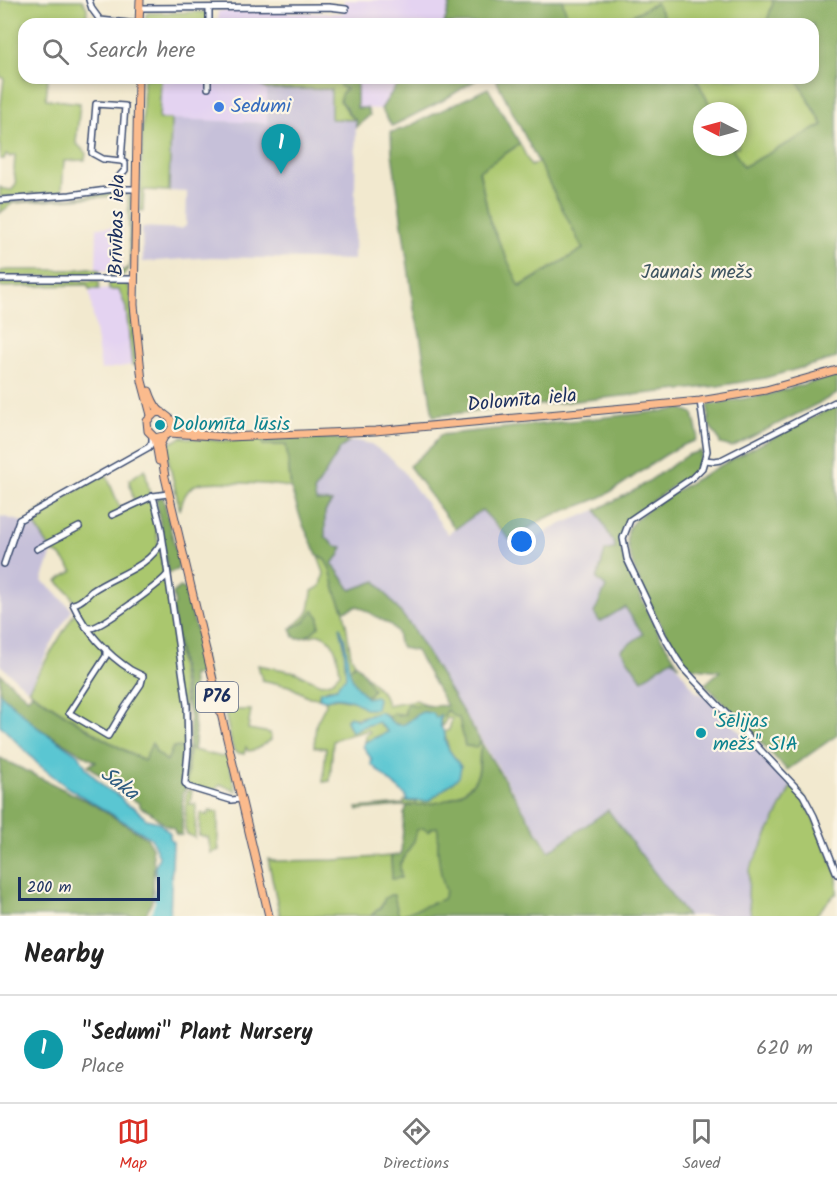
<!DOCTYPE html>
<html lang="en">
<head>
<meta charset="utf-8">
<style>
  :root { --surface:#fff; --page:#f2f2f2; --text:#222; --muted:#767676; --line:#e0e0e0; --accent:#d93025 }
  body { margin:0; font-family:Kalam,sans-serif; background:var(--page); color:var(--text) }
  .compass { position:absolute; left:693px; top:102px; width:54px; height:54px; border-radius:50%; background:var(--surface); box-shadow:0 3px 9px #0003; rotate:276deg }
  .scale { position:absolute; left:18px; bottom:15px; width:142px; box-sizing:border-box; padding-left:6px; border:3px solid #1b2f5e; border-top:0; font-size:16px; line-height:21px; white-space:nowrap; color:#1b2f5e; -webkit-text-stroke:4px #fcf5e5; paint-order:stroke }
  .you { position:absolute; left:522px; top:542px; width:21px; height:21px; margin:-15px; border:4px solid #fff; border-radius:50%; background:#1a73e8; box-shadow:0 0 0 9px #1a73e833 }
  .badge { display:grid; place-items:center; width:39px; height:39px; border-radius:50%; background:var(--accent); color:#fff; font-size:20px; font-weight:700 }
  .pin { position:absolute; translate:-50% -50px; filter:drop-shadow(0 2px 3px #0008) }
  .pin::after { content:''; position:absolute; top:32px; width:21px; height:18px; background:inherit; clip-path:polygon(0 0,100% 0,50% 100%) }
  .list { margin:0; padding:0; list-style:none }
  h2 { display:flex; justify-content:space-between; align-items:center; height:78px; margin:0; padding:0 24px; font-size:26px }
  h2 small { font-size:20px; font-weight:400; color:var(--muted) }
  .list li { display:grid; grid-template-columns:39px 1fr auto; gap:18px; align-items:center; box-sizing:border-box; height:108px; padding:0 24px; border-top:2px solid var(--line) }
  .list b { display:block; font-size:22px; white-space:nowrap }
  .list p { margin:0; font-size:20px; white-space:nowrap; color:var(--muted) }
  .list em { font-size:20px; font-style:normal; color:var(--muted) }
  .icon { flex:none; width:33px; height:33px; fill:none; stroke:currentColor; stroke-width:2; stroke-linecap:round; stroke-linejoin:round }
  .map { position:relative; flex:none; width:837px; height:916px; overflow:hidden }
  .search { position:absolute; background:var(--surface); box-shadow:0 3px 9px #0003; left:18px; right:18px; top:18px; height:66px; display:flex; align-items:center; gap:15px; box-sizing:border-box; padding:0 21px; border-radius:18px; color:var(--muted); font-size:22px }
  .sheet { height:186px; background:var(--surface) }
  nav { display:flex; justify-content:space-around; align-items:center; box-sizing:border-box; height:84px; border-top:2px solid var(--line); background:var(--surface); font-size:16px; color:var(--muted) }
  nav a { display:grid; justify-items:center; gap:3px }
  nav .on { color:var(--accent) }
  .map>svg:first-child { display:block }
  .built { fill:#e4d3f1 }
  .industrial { fill:#c6c0d9 }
  .green { fill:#aac76e; stroke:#627b66; stroke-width:1.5 }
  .forest { fill:#87ac61; stroke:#516e60; stroke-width:1.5 }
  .water { fill:#5ac6d2; stroke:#3a7a98; stroke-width:1.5 }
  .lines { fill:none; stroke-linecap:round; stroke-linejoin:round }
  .river { stroke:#5ac6d2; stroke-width:8 }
  .minor-casing { stroke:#3b4b6f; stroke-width:8 }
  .major-casing { stroke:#3b4b6f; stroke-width:9 }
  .minor { stroke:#fff; stroke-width:5 }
  .major { stroke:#fbbb8d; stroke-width:7 }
  .shop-dot { fill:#3f7fe0; stroke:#fcf5e5; stroke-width:2 }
  .culture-dot { fill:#0f9aa8; stroke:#fcf5e5; stroke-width:2 }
  .labels { text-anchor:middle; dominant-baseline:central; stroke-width:4.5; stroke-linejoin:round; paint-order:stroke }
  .shield { fill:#fcf5e5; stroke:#5e6a86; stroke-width:1.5 }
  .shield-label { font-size:18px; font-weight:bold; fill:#1b2f5e }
  .shop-label { font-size:20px; fill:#366cbe; stroke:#fcf5e5; text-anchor:start }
  .street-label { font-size:20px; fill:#1b2f5e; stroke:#fcf5e5 }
  .park-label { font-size:20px; fill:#3f5562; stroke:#fcf5e5 }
  .culture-label { font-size:20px; fill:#0d838f; stroke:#fcf5e5; text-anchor:start }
  .water-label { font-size:21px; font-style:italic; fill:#2e5c81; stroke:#fcf5e5 }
</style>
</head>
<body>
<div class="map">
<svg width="837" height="916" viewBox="0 0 837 916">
  <rect width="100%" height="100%" fill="#fcf5e5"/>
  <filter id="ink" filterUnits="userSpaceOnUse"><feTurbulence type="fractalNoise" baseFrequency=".0167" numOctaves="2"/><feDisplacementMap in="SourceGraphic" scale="12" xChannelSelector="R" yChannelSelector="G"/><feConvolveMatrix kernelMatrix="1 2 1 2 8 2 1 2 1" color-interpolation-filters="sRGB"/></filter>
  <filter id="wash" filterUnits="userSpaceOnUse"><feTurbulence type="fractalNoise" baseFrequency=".008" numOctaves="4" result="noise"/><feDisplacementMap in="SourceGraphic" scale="24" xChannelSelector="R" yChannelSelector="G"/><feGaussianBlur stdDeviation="1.35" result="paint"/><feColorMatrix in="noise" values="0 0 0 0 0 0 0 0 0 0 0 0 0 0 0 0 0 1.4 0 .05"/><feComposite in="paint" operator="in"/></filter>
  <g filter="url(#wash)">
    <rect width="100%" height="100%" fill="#f2e9cf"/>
    <!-- built -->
    <g class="built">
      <path d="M344,0H451L444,24H218V11L343,13Z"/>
      <path d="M161,78H212L215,81L260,83L267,89V123L159,119Z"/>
      <path d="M357,78H401L381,109L357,108Z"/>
      <path d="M97,227H122V271L96,270Z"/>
      <path d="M89,289L119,290L126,308L132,365L101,370Z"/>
    </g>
    <!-- industrial -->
    <g class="industrial">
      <path d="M267,89H332L331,118L356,120L354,260L211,257L143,262L142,227L181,229L186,226L187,192L169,191L171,119L267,123Z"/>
      <path d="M357,441L371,444L392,459L403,471L448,534L482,510L519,549L554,527L596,510L616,549L606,586L594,612L600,621L625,607L644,634L642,679L672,659L696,692L707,697L791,787L749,871L748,896L751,916H687L608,810L550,851L411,626L351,590L332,563L339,556L342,547L335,546L324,536L325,512L331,502L316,501L314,492L340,449L349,442Z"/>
      <path d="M0,516L35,525L52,552L42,581L52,589L72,610L56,635L28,690L0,665Z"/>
    </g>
    <!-- green -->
    <g class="green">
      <path d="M0,0H82L87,8L86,24H24V78H48L46,99L80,103L76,143L86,153L85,160L64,161L62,192L0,197V187L3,189L12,190L16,184L14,171L15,155L10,157L6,154L4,159H0V112L4,78L0,77Z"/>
      <path d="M562,0H772L773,3L766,24H668L656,3L615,24H570Z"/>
      <path d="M208,12V24H146V15L148,13Z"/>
      <path d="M144,78H161L159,119H171L169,191L144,190L143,212L140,210Z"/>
      <path d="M212,78H265L267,81C291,82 312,78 336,78L338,82L346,90L340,101C342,106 347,107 348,114L356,120L331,119V89H266L257,83L215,81Z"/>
      <path d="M696,78H796L823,125L743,167L732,147H738V111H713Z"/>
      <path d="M520,144L531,166L539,162L583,249L519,287L490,222L479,170Z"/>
      <path d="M116,192L127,193L131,198V261L129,268L123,275L109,276V271H122L128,268L130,263L128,195L13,203L0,213V203L70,198Z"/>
      <path d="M89,268L100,270L99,275L0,277V271L8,270H73Z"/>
      <path d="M0,281H99V289H89L88,285H78L0,287Z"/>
      <path d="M109,282H125L130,289L137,365H132L126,308L119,290H109Z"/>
      <path d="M181,437L221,441L262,439L264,445H286L291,488C281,484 208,480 198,484C186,488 183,499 180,510L165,445L177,440Z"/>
      <path d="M145,469L177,646L185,701V748L173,747L167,761L156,752L154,746L145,761L102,738L28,690L77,609L70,594L57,581L73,571L60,555L52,552L35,525L36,513L106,474L120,508L134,502L129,480Z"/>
      <path d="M317,554L325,560L330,569L336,593L344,611L351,656L355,663L348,671L345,644L340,627L344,644L346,677L337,688L328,689L319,694V698L309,697L289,686L262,680L258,665L295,672L321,684L331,682L340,673C338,657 336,639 319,634L306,637L315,630L307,620L296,627L293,626C310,615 310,610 312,591L321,586L324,573Z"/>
      <path d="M362,671L384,695L387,705L416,700L430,706L406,712L405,714L390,715L389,719L386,714C375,713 356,718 346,721L350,730L378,722L388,732L365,742L366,735L370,732L368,730C355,735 345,734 333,741L330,781L323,782L326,748L314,747L316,724L326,704L325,700L338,698L361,703L372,698L369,699L364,696L369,695L371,689Z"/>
      <path d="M227,710H251L248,729L270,733L271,740L255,750L248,751L246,747L244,754L235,752L232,746L225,713Z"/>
      <path d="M447,710L459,717L465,746L475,747L481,742L482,744C478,753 480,758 479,767C478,788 455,797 439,803L440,868L450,890L439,910L393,916L384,903L371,916H280L268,859L273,861L335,860L391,856L392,878L399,870L400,864L406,851L410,805L358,810L357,808L404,804V801L415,802L435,796L454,781L461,767L449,750L444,732L449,730L452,719L447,718L441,728L440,716H444Z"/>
      <path d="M189,749L222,757L226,755V751L236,791L220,784L213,793L191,787L187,783Z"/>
      <path d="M791,787L797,789L803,795L837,874V894H835L815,916H751L748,896L749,871Z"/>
      <path d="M192,790L190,804H196L195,838L187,834L185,829L186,795L187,791Z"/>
      <path d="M209,811L218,812V843L219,850L211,853L208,837L199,836L200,813L208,815Z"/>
    </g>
    <!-- forest -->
    <g class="forest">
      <path d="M451,0H562L570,24H444Z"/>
      <path d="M772,0H837V358L765,378L718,386L433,416L420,335L414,309L392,153L391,132L403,129L488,88L520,144L479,171L490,222L520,287L583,249L495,78H696L713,111H702V147H732L743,167L823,125L796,78H813V24H766L773,3Z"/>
      <path d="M656,3L668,24H615Z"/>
      <path d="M336,78H357V108H367L370,115L356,127V120L348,113V110L340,101L341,94L346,89L341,87Z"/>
      <path d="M401,78H479L442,101L392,126L381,109Z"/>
      <path d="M837,375V394L732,447L720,444L719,439L709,425L708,405L770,394Z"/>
      <path d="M837,405V735L787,770L705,684L720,671L689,667C670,646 617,553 629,528C640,502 803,423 837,405Z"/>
      <path d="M682,409L693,413L698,435L695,441C667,448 631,482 603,496C584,506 562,510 542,520C531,525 522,534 512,542L482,510L455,529L409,466L433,445L440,435Z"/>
      <path d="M298,438H335L349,442L340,449L314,492L316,501L332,502L325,512V536L335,546L343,547L339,556L332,563L351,590L376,581L411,626L481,742L476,747L465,746L459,718L452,715L449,711L447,710L444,717L440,716L436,718L414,717L405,725L393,724L389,719L390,715L395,713L398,716L405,714V708L407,704H413L414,706L421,704C429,708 439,704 447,706L416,651L403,648L399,643L397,632L391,625L358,606L344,611L336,593L330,569L325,560L317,554L302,523L291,488L286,445H263L262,439Z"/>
      <path d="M701,451L702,456H699L701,463L697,469L629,518L624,525L620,538L624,560L643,601L660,636L679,666L672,659L642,680L621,650L643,634L625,607L600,622L594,613L606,587L597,579L605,551L616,548L596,510L637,489L687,455Z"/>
      <path d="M163,497L179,564L177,570L168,573L156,498Z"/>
      <path d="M180,587L185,589C188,596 189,604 191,612C198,636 206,662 209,688L205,681L204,675H192C194,689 194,700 194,715C194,727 197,737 194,750L189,749L190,720L172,607L175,605L173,593Z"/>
      <path d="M313,610L319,616V626C312,633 303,641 294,637L291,628L304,623Z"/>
      <path d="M355,663L362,671L373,690L369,695L364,696L353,683L348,671Z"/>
      <path d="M0,674L28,698L32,693L102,738L144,761L152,743L156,752L167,761L173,747L187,748L186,788L183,793L182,835L176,834L173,828C157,824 158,813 141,808L139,803L111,786V780L97,773L88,765L96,762L38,728L0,693Z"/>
      <path d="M482,744L549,851L608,810L687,916H644L642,914L639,916H371C376,910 384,907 384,899L390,895H394L398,913L401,915L443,899L446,891C442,882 439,862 438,851C437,843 440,834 437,827L432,828L428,832L423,828L417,830L414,841L400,864L401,878L392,879L391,856L401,854L404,814L407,806C413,805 419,805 426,804C443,803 470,794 477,776C482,766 477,755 482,744Z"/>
      <path d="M0,758L93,804L147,838L152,848L154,865L152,901L145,916H0Z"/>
    </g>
    <!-- water -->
    <g class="water">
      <path d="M340,627C354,655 338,670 367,698L375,696L378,698L376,709H365C359,702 343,696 333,698C327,700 325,701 319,698L320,692L337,688L339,683L346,677L344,644Z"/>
      <path d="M0,693L38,728L79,755L87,769L105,788L120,796L125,804L135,808L146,819L158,822L170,833V838L173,842L170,916H154L157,903L154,897L157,887L155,868L159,856L151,838L68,788L38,764L0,725Z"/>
      <path d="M379,712C387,714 388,721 395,724C407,729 412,715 423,712C426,712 429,713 433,713L436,718L440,715V725L445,734V741L449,750L461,767L459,777L429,801H407L406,796L371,764L372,760L363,746L365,742L388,732L378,722L361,727L352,732L346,721L350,716L357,720Z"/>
    </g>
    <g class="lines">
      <!-- river -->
      <path class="river" d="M154,916L160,899"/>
    </g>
  </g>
  <g filter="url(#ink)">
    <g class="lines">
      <defs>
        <g id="minor">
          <path d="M89,0L92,9L100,20L138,24"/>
          <path d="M140,8L329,7L346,9"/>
          <path d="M209,24V8"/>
          <path d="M208,88V78"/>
          <path d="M114,189L116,180L125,170V163L121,161L125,106L96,104L92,153L103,159L121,161"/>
          <path d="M0,200L70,195L114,189H136"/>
          <path d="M0,279H134"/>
          <path d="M700,401L707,451L702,468L692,478L630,520L623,538L627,559L663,635L677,659L683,668L803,795L814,816L837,874"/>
          <path d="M705,460L714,461L721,460L837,401"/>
          <path d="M168,494L153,496L161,527L187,705L188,751L185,783L188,787L231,800L241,799"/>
          <path d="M112,515L153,496"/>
          <path d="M37,549L79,527"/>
          <path d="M4,564L19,520L149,447L152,442V436"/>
          <path d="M86,627C88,628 89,628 91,628C100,628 160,584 167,575"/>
          <path d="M106,649V656L69,713L108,736L124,709L141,684L143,676C139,674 135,672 131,670C106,654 85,630 73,604C81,603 86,596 92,591C115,575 149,568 162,541"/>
        </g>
        <g id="major">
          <path d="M139,24L140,0"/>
          <path d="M138,78L134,305L142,381L151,415"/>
          <path d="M149,391C151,397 154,404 158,409C166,418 181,419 167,435L155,438L148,431L147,421L155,413L162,412"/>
          <path d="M172,422L199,433"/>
          <path d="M170,433L228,437L375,431L700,401L766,390L837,370"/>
          <path d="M164,437L160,445L165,477L269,916"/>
          <path d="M155,438L159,461"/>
        </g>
      </defs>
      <!-- minor casing -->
      <use href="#minor" class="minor-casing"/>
      <!-- major casing -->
      <use href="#major" class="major-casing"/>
      <!-- minor -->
      <use href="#minor" class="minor"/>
      <!-- major -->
      <use href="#major" class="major"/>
    </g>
  </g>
  <!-- markers -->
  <circle class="shop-dot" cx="219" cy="107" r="6"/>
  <g class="culture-dot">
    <circle cx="160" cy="425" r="6"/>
    <circle cx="701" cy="733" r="6"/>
  </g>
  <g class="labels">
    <!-- shield labels -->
    <rect class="shield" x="196" y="682" width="42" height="30" rx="4.5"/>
    <g class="shield-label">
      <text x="217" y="697">P76</text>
    </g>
    <!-- shop labels -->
    <g class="shop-label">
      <text x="231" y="107">Sedumi</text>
    </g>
    <!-- street labels -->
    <g class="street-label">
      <text transform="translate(118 225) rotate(-89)">Brīvības iela</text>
      <text transform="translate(522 401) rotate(-5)">Dolomīta iela</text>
    </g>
    <!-- park labels -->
    <g class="park-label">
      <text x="697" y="273">Jaunais mežs</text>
    </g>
    <!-- culture labels -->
    <g class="culture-label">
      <text x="172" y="425">Dolomīta lūsis</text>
      <text x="713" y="722">'Sēlijas<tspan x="713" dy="23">mežs'' SIA</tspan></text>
    </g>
    <!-- water labels -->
    <g class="water-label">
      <text transform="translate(119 784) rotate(37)">Saka</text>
    </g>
  </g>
</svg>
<svg class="compass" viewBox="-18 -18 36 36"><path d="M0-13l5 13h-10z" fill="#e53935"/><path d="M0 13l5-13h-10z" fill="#767676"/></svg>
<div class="scale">200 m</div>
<div class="you"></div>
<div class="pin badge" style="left:281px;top:174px;background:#0f9aa8">1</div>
<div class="search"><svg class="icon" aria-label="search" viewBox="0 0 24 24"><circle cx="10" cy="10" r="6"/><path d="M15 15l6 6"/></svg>Search here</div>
</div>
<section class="sheet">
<h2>Nearby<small></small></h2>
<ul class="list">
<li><span class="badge" style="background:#0f9aa8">1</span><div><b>&quot;Sedumi&quot; Plant Nursery</b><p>Place</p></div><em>620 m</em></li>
</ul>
</section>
<nav>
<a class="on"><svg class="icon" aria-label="map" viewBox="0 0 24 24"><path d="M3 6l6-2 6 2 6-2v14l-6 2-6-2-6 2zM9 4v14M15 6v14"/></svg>Map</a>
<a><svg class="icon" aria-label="directions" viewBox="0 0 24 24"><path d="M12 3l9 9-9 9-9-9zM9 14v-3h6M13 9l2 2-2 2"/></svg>Directions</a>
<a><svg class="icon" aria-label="saved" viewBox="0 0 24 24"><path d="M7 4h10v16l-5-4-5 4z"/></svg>Saved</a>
</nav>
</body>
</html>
